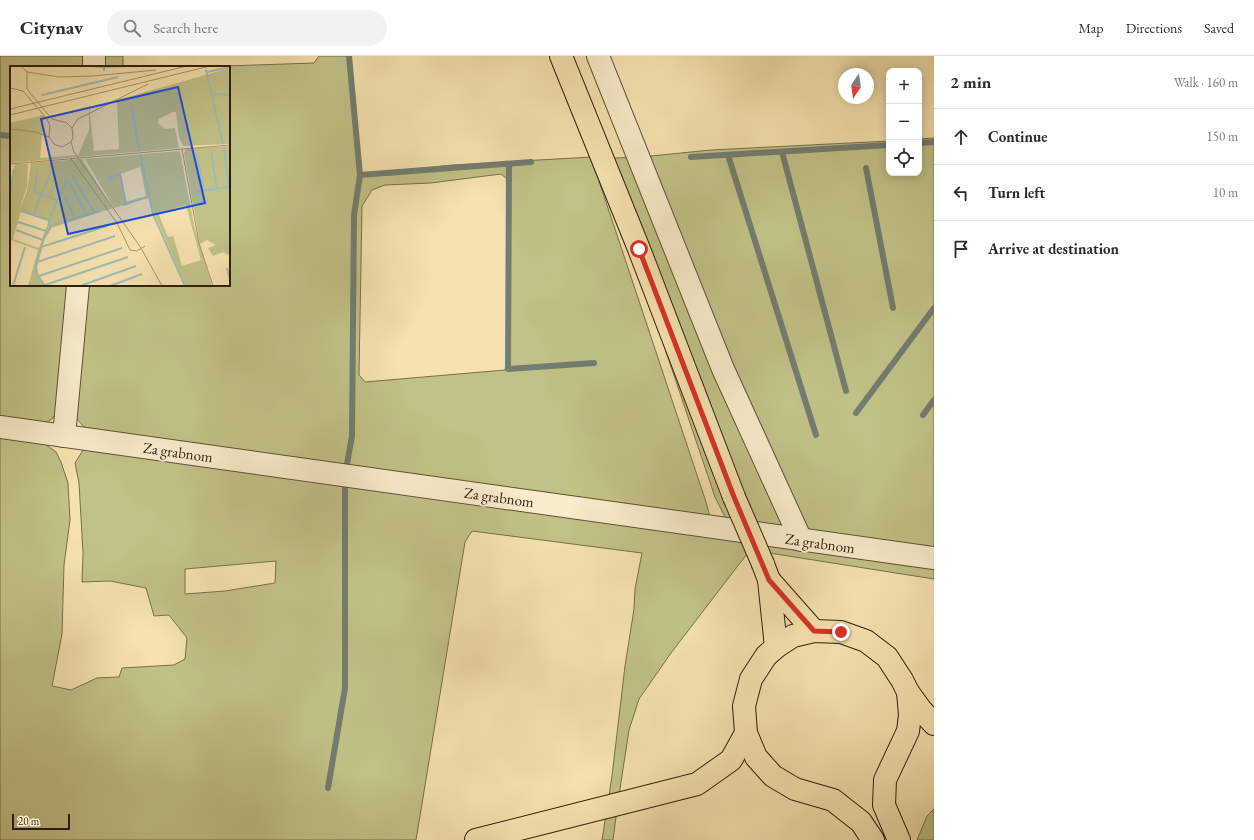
<!DOCTYPE html>
<html lang="en">
<head>
<meta charset="utf-8">
<style>
  :root { --surface:#fff; --page:#f2f2f3; --text:#2b2b33; --muted:#7c7c81; --line:#e1e1e2 }
  body { margin:0; font-family:"EB Garamond",serif; background:var(--page); color:var(--text) }
  .controls { position:absolute; right:12px; top:12px; display:grid; overflow:hidden; border-radius:8px; box-shadow:0 2px 10px #0003 }
  .controls button { width:36px; height:36px; display:grid; place-items:center; padding:0; border:0; border-bottom:1px solid var(--line); background:var(--surface); color:var(--text); font:20px sans-serif }
  .compass { position:absolute; left:838px; top:12px; width:36px; height:36px; border-radius:50%; background:var(--surface); box-shadow:0 2px 10px #0003; rotate:193deg }
  .scale { position:absolute; left:12px; bottom:10px; width:58px; box-sizing:border-box; padding-left:4px; border:2px solid #2f1e0b; border-top:0; font-size:11px; line-height:14px; white-space:nowrap; color:#2f1e0b; -webkit-text-stroke:3px #f8eccb; paint-order:stroke }
  .stop { position:absolute; width:12px; height:12px; margin:-9px; border:3px solid #d93025; border-radius:50%; background:#fff }
  .stop.end { background:#d93025; border-color:#fff; box-shadow:0 1px 4px #0008 }
  .list { margin:0; padding:0; list-style:none }
  h2 { display:flex; justify-content:space-between; align-items:center; height:52px; margin:0; padding:0 16px; font-size:17px }
  h2 small { font-size:13px; font-weight:400; color:var(--muted) }
  .list li { display:grid; grid-template-columns:26px 1fr auto; gap:12px; align-items:center; box-sizing:border-box; height:56px; padding:0 16px; border-top:1px solid var(--line) }
  .list b { display:block; font-size:15px; white-space:nowrap }
  .list em { font-size:13px; font-style:normal; color:var(--muted) }
  .icon { flex:none; width:22px; height:22px; fill:none; stroke:currentColor; stroke-width:2; stroke-linecap:round; stroke-linejoin:round }
  .map { position:relative; flex:none; width:934px; height:784px; overflow:hidden }
  header { display:flex; align-items:center; gap:24px; box-sizing:border-box; height:56px; padding:0 20px; background:var(--surface); border-bottom:1px solid var(--line) }
  header strong { font-size:19px }
  nav { display:flex; gap:22px; margin-inline-start:auto; font-size:14px }
  .search { width:280px; height:36px; background:var(--page); display:flex; align-items:center; gap:10px; box-sizing:border-box; padding:0 14px; border-radius:22px; color:var(--muted); font-size:15px }
  main { display:flex }
  aside { flex:1; background:var(--surface) }
  .map>svg:first-child { display:block }
  .green { fill:#c1c287; stroke:#787049; fill-rule:evenodd }
  .lines { fill:none; stroke-linecap:round; stroke-linejoin:round }
  .stream { stroke:#737d71; stroke-width:6 }
  .minor-casing { stroke:#604f34; stroke-width:24 }
  .major-casing { stroke:#2f1e0b; stroke-width:24 }
  .highway-casing { stroke:#2f1e0b; stroke-width:24 }
  .minor { stroke:#f8eccb; stroke-width:22 }
  .major { stroke:#f5e2af; stroke-width:22 }
  .highway { stroke:#f5e2af; stroke-width:22 }
  .major-bridge-casing { stroke:#2f1e0b; stroke-width:24; stroke-linecap:butt }
  .major-bridge { stroke:#f5e2af; stroke-width:22 }
  .route { stroke:#d93025; stroke-width:5 }
  .labels { text-anchor:middle; dominant-baseline:central; stroke-width:4; stroke-linejoin:round; paint-order:stroke }
  .street-label { font-size:15px; fill:#2f1e0b; stroke:#f8eccb }
  .inset-river { fill:none; stroke:#a0bcb5; stroke-width:2 }
  .inset-road { fill:none; stroke:#a6946d; stroke-width:1 }
  .view { fill:#1d4ed8; fill-opacity:0.15; stroke:#1d4ed8; stroke-width:2 }
  .inset-edge { fill:none; stroke:#2f1e0b; stroke-width:2 }
</style>
</head>
<body>
<header>
<strong>Citynav</strong>
<div class="search"><svg class="icon" aria-label="search" viewBox="0 0 24 24"><circle cx="10" cy="10" r="6"/><path d="M15 15l6 6"/></svg>Search here</div>
<nav><a>Map</a><a>Directions</a><a>Saved</a></nav>
</header>
<main>
<div class="map">
<svg width="934" height="784" viewBox="0 0 934 784">
  <rect width="100%" height="100%" fill="#f5e2af"/>
  <filter id="stains"><feTurbulence type="fractalNoise" baseFrequency=".005" numOctaves="4"/><feColorMatrix values="0 0 0 0 .2 0 0 0 0 .09 0 0 0 0 .02 0 0 0 .5 -.17"/></filter>
  <radialGradient id="worn" r=".72"><stop offset=".6" stop-color="#630" stop-opacity="0"/><stop offset="1" stop-color="#630" stop-opacity=".3"/></radialGradient>
  <!-- green -->
  <g class="green">
    <path d="M0,0H88L87,11H11V229H70L61,349L53,362L40,371L0,367Z"/>
    <rect x="102" y="0" width="21" height="11"/>
    <path d="M319,0H348L353,34L362,118L453,109L591,101L706,446L710,461L85,372L76,362L83,229H229V11H197L314,7ZM501,118L507,123L510,218L509,291L505,314L365,326L359,319L362,150L372,134L385,129L431,127Z"/>
    <path d="M934,82V497L727,465L715,441L601,103L651,100L711,94L889,85V117H919V83Z"/>
    <path d="M0,378L38,383L56,396L61,406L68,427L70,464L64,509L62,578L52,630L71,634L97,622L119,621L122,612L174,609L185,603L187,582L169,559L154,560L146,532L110,525L82,526L83,497L79,427L75,407L85,391L934,512V523L750,494L671,597L639,643L629,674L618,746L613,784H602L612,720L625,610L634,553L635,533L642,497L472,475L465,486L416,784H0ZM276,505L275,527L225,535L185,538V513Z"/>
    <path d="M934,753V784H917L927,760Z"/>
  </g>
  <g class="lines">
    <!-- stream -->
    <g class="stream">
      <path d="M0,79L11,80"/>
      <path d="M919,87L934,86"/>
      <path d="M782,96L846,335"/>
      <path d="M728,99L816,379"/>
      <path d="M691,101L889,89"/>
      <path d="M509,108L508,313L594,307"/>
      <path d="M866,112L893,252"/>
      <path d="M360,119L531,106"/>
      <path d="M856,357L934,252"/>
      <path d="M923,359L934,344"/>
      <path d="M328,732L345,632V419L352,380L354,159L360,119L349,0"/>
    </g>
    <defs>
      <g id="minor">
        <path d="M598,0L723,313L801,484"/>
        <path d="M94,11V0"/>
        <path d="M0,371L934,502"/>
        <path d="M64,380L78,229"/>
      </g>
      <g id="major">
        <path d="M561,0L639,193L734,441"/>
        <path d="M763,508L769,524L776,591"/>
        <path d="M769,524L814,575"/>
        <path d="M873,784L861,766L833,744L795,733L773,720L756,701L746,677L744,650L751,623L766,600L776,591L793,580L814,575L841,576L866,585L887,601L902,624L908,636L910,659L908,675L885,724L884,749L899,784"/>
      </g>
      <g id="highway">
        <path d="M908,636L921,654L934,668"/>
        <path d="M476,784L697,728L731,704L746,677"/>
      </g>
    </defs>
    <!-- minor casing -->
    <use href="#minor" class="minor-casing"/>
    <!-- major casing -->
    <use href="#major" class="major-casing"/>
    <!-- highway casing -->
    <use href="#highway" class="highway-casing"/>
    <!-- minor -->
    <use href="#minor" class="minor"/>
    <!-- major -->
    <use href="#major" class="major"/>
    <!-- highway -->
    <use href="#highway" class="highway"/>
    <defs>
      <path id="major-bridge" d="M734,441L763,508"/>
    </defs>
    <!-- major-bridge casing -->
    <use href="#major-bridge" class="major-bridge-casing"/>
    <!-- major-bridge -->
    <use href="#major-bridge" class="major-bridge"/>
  </g>
  <g class="lines">
    <!-- route -->
    <path class="route" d="M639,193L734,441L769,524L814,575L841,576"/>
  </g>
  <g class="labels">
    <!-- street labels -->
    <g class="street-label">
      <text transform="translate(178 396) rotate(8)">Za grabnom</text>
      <text transform="translate(499 441) rotate(8)">Za grabnom</text>
      <text transform="translate(820 487) rotate(8)">Za grabnom</text>
    </g>
  </g>
  <!-- overview -->
  <g transform="translate(10 10)">
    <rect width="220" height="220" fill="#f5e2af"/>
    <path d="M220,2V78L173,80L169,71L166,46H163L149,53L148,57L155,63L165,62L169,82L0,97V57L34,49L30,92L68,89L79,64V38L84,85L109,83L107,34ZM220,80V186L218,189L213,186L203,190L198,182L206,179L197,174L190,178L174,87L176,83ZM170,85L184,159L202,220H176L138,132L104,142L75,93ZM130,101L136,130L116,136L110,108ZM176,139L191,194L172,200L163,170L158,171L148,147ZM72,93L103,142L41,162L34,172L27,200V206L35,220H18L28,184L1,174L0,176V123L5,98H18L17,120L9,145L17,125L21,97ZM11,145L39,154L29,182L3,173Z" fill="#c1c287" fill-rule="evenodd"/>
    <path class="inset-river" d="M82,0L94,1V5M94,1L118,0M196,4L213,78M197,6L220,1M203,28L220,29M32,29L108,11M122,40L129,85M214,81L220,132M201,86L207,123M130,88L143,148L175,220M187,88L194,125M27,104L25,126L47,134M62,109L84,146M97,112L110,108L116,138M59,116L77,149M0,125L4,103M185,126L218,121M55,130L64,150M40,131L47,115M113,139L137,131M11,145L38,154M23,149L41,106M8,156L36,165M39,160L90,145M6,164L33,174M31,181L97,160M27,196L105,170M217,202L220,214M29,210L112,182M35,219L118,191M3,220L15,181M35,220L27,208L26,200L34,172L40,163L39,154L57,113M70,220L126,200M100,220L132,208"/>
    <path class="inset-road" d="M17,6L49,11L83,10L146,4M0,22L13,25L37,53L40,60L39,71L44,78L52,81L61,76L63,71L62,62L57,57L42,53L20,27L17,22V6L11,0M0,43L177,0M0,49L200,0M62,62L68,53L138,18M0,63L26,66L39,71M61,76L64,86L131,182L152,220M172,83L189,177L203,220M61,93L107,157L120,184L127,185L135,180M0,98L220,79"/>
    <path class="view" d="M168,21L195,137L58,168L31,53Z"/>
    <rect width="220" height="220" class="inset-edge"/>
  </g>
  <rect width="100%" height="100%" filter="url(#stains)"/>
  <rect width="100%" height="100%" fill="url(#worn)"/>
</svg>
<div class="controls">
<button>+</button>
<button>−</button>
<button><svg class="icon" aria-label="locate" viewBox="0 0 24 24"><circle cx="12" cy="12" r="6"/><path d="M12 2v4M12 18v4M2 12h4M18 12h4"/></svg></button>
</div>
<svg class="compass" viewBox="-18 -18 36 36"><path d="M0-13l5 13h-10z" fill="#e53935"/><path d="M0 13l5-13h-10z" fill="#7c7c81"/></svg>
<div class="scale">20 m</div>
<div class="stop" style="left:639px;top:193px"></div>
<div class="stop end" style="left:841px;top:576px"></div>
</div>
<aside>
<h2>2 min<small>Walk · 160 m</small></h2>
<ul class="list">
<li><svg class="icon" aria-label="ahead" viewBox="0 0 24 24"><path d="M12 20V5M6 11l6-6 6 6"/></svg><div><b>Continue</b></div><em>150 m</em></li>
<li><svg class="icon" aria-label="left" viewBox="0 0 24 24"><path d="M17 20v-9H6M10 6l-5 5 5 5"/></svg><div><b>Turn left</b></div><em>10 m</em></li>
<li><svg class="icon" aria-label="arrive" viewBox="0 0 24 24"><path d="M6 21V4h12l-3 4 3 4H6"/></svg><div><b>Arrive at destination</b></div></li>
</ul>
</aside>
</main>
</body>
</html>
